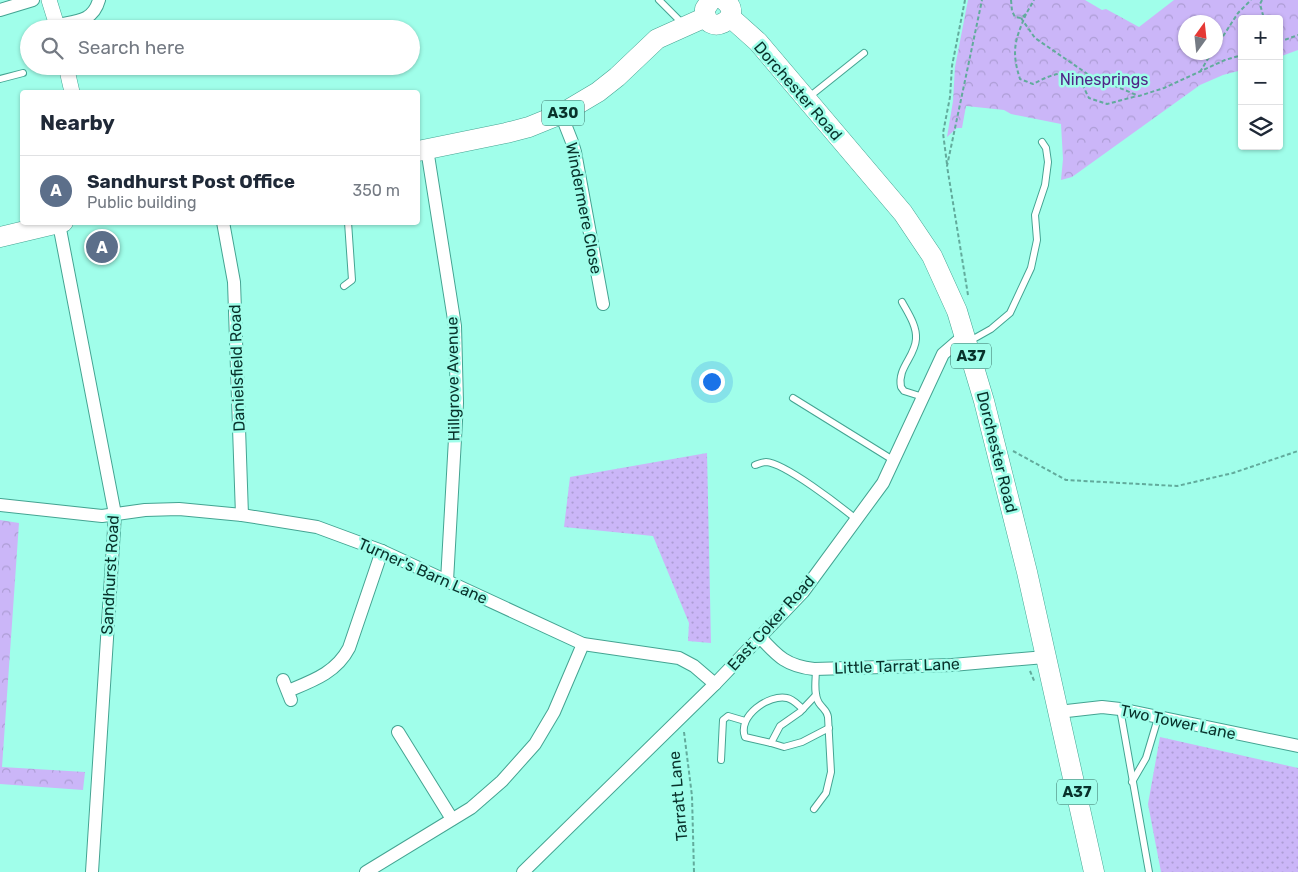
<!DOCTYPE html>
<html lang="en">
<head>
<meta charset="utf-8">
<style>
  :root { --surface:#fff; --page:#f6f6f7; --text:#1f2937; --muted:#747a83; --line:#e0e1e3; --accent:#ea580c }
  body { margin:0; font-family:Rubik,sans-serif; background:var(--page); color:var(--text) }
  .controls { position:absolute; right:15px; top:15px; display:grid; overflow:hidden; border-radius:5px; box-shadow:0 1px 4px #0004 }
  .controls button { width:45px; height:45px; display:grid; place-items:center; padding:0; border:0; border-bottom:1px solid var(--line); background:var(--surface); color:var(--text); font:25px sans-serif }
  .compass { position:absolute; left:1178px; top:15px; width:45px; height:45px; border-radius:50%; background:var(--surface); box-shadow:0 1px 4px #0004; rotate:15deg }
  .you { position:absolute; left:711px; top:381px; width:18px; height:18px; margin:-12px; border:4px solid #fff; border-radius:50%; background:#1a73e8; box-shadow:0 0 0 8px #1a73e833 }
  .badge { display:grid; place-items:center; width:32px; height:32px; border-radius:50%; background:var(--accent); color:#fff; font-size:16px; font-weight:700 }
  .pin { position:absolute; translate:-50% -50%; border:2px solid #fff; box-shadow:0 1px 5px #0006 }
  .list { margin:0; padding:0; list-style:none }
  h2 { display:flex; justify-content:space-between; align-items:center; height:65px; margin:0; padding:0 20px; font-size:21px }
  h2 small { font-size:16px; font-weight:400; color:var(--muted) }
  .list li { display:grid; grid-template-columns:32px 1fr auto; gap:15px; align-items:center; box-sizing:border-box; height:70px; padding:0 20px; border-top:1px solid var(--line) }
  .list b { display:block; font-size:19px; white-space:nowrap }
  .list p { margin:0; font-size:16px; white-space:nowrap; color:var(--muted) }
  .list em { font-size:16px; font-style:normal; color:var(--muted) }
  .icon { flex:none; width:28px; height:28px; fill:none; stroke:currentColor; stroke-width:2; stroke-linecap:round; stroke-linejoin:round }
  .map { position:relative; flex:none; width:1298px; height:872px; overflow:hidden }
  .search { position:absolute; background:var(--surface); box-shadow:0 1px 4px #0004; left:20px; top:20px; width:400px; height:55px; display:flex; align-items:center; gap:12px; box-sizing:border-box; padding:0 18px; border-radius:28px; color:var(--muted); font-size:19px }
  .panel { position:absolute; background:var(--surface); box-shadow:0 1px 4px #0004; left:20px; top:90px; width:400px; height:135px; border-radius:5px }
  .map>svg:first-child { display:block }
  .grass { fill:url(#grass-dots) }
  .park { fill:url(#park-crowns); fill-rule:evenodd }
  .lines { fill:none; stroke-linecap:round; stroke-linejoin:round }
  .service-casing { stroke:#44a492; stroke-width:8 }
  .minor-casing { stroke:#44a492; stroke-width:14 }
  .tertiary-casing { stroke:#44a492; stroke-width:16 }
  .trunk-casing { stroke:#44a492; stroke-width:21 }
  .path { stroke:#62ab9c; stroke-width:2; stroke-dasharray:4 2.5; stroke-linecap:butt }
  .service { stroke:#fff; stroke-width:6 }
  .minor { stroke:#fff; stroke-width:12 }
  .tertiary { stroke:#fff; stroke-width:15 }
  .trunk { stroke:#fff; stroke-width:20 }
  .labels { text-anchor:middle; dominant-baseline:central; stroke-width:5; stroke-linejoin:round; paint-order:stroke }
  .shield { fill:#a0feea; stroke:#366f64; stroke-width:1 }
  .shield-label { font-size:15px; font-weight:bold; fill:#08322b }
  .park-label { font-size:16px; fill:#502687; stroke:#a0feea }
  .street-label { font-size:16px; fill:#08322b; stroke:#a0feea }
</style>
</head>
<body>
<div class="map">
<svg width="1298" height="872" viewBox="0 0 1298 872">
  <defs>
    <pattern id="grass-dots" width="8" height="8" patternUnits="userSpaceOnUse" patternTransform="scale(1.25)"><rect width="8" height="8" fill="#cbb6f8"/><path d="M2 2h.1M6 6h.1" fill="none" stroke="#ad9dd5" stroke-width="1.8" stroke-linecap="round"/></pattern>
    <pattern id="park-crowns" width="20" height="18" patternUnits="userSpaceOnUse" patternTransform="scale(1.25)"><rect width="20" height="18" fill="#cbb6f8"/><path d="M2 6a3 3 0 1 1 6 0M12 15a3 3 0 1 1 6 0" fill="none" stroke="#ad9dd5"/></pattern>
  </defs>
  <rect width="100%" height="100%" fill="#a0feea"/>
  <!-- grass -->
  <g class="grass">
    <path d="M707,453L711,643L688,641L689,623L653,536L564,527L570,477Z"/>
    <path d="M1160,737L1298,768V872H1161L1148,804Z"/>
  </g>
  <!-- park -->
  <g class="park">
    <path d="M968,0H1085L1102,10L1106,9L1139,27L1174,0H1298V50L1279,57V19H1242V70L1223,75L1200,85L1072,177L1061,180L1063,159L1061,124L1011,114L1004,110L966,106L962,128H957L947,137L953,101L955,67ZM1186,22H1216V52H1186Z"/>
    <path d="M0,520L19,523L2,767L85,772L83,790L0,784Z"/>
  </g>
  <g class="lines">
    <defs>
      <g id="service">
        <path d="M659,0L684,25"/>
        <path d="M0,79L23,73"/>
        <path d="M809,97L864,53"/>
        <path d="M344,286L352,280L348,222"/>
        <path d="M902,302C908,313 917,326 916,339C915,357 897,368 901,387L904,391L923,397"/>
        <path d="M968,342L991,329L1010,313L1031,268L1037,240L1035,215L1045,185L1048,162L1046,148L1042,142"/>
        <path d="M793,398L893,460"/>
        <path d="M755,465C758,464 763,462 766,462C785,463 840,506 856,519"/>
        <path d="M816,695L800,712L780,726L771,743L784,747L802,742L829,728"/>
        <path d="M1120,709L1149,872"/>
        <path d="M771,743L745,737C737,716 769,694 787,698C793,699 798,705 803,709"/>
        <path d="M721,760L723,720L728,716L745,721"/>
        <path d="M1132,782L1146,758L1158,718"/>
        <path d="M814,809L826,793L831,772L828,717C827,710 823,709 819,703C813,694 816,679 816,669"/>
      </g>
      <g id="minor">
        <path d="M0,10L33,0"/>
        <path d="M57,25C76,21 93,22 99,0"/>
        <path d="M561,114L572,142L575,152L603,304"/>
        <path d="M427,149L455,326L457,403L447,581"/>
        <path d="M223,222L234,282L242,515"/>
        <path d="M59,224L115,514L92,872"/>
        <path d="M0,505L102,516L145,510L179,509L242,515L317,527L382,551L583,644L679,658L694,666L715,684"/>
        <path d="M760,637C778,657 787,666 814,669L952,665L1045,657"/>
        <path d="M283,680L291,700"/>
        <path d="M288,691C312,681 336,673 349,648L382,551"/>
        <path d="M1058,712L1102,707L1120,709L1298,746"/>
        <path d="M398,732L452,819"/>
        <path d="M366,872L471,808L502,781L535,744L554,712L583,644"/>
        <path d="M523,872L715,684L803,592L883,483L943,354L965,335"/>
      </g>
      <g id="tertiary">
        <path d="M49,0L58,29"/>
        <path d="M66,66L72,92"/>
      </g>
      <g id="trunk">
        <path d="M711,0L705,9C704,40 748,18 724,0"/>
        <path d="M730,17L758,42L903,213L932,256L957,311L984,401L1027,572L1094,872"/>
        <path d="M418,151L506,133L529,127L561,114L598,92L617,77L657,39L706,17"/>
        <path d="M0,237L63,222"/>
      </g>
    </defs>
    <!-- service casing -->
    <use href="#service" class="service-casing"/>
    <!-- minor casing -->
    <use href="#minor" class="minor-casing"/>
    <!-- tertiary casing -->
    <use href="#tertiary" class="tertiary-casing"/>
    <!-- trunk casing -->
    <use href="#trunk" class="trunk-casing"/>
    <!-- path -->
    <g class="path">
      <path d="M1011,0L1012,11L1015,17L1021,18L1026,14L1034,0"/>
      <path d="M1262,0L1260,4L1264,19"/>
      <path d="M1026,14C1015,40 1011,51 1020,79L1033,84C1047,77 1064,67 1079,80C1083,84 1086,93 1089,98L1107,104L1137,96"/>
      <path d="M1021,18L1035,38L1089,75L1139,96L1164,88L1225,60L1242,55"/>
      <path d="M1279,36L1284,40"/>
      <path d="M1279,42L1298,35"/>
      <path d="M1216,47L1238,13L1251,0"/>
      <path d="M1200,72L1212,52"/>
      <path d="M947,164L943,133L950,97L952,66L965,0"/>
      <path d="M968,295L947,166L982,0"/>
      <path d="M1013,451L1066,480L1177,486L1233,473L1298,451"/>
      <path d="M1030,671L1035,683"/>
      <path d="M684,732L692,796L694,872"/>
    </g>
    <!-- service -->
    <use href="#service" class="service"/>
    <!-- minor -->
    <use href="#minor" class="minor"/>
    <!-- tertiary -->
    <use href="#tertiary" class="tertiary"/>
    <!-- trunk -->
    <use href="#trunk" class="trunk"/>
  </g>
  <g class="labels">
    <!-- shield labels -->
    <g class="shield">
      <rect x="542" y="100.5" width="42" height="25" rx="4"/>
      <rect x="951" y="343.5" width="40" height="25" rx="4"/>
      <rect x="1057" y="779.5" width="40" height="25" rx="4"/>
    </g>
    <g class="shield-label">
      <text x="563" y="113">A30</text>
      <text x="971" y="356">A37</text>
      <text x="1077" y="792">A37</text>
    </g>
    <!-- park labels -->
    <g class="park-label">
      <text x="1104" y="79">Ninesprings</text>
    </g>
    <!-- street labels -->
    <g class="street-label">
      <text transform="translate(798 91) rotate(49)">Dorchester Road</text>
      <text transform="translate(584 208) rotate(79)">Windermere Close</text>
      <text transform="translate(237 368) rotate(-92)">Danielsfield Road</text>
      <text transform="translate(453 379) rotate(-91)">Hillgrove Avenue</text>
      <text transform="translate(997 452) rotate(76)">Dorchester Road</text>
      <text transform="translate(423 571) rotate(24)">Turner's Barn Lane</text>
      <text transform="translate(110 575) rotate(-87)">Sandhurst Road</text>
      <text transform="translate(771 623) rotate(-48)">East Coker Road</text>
      <text transform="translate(897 666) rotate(-2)">Little Tarrat Lane</text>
      <text transform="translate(1178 722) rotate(12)">Two Tower Lane</text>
      <text transform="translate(678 796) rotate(-95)">Tarratt Lane</text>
    </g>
  </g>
</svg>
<div class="controls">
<button>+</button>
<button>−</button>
<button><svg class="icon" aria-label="layers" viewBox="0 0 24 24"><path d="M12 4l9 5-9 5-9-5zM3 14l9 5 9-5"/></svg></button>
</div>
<svg class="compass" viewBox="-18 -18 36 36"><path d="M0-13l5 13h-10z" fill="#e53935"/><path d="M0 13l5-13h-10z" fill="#747a83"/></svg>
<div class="you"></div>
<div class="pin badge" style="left:102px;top:247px;background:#5c6f8a">A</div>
<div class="search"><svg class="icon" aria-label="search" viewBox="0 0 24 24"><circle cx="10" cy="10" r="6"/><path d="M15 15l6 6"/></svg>Search here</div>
<section class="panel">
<h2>Nearby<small></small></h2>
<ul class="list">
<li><span class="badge" style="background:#5c6f8a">A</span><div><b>Sandhurst Post Office</b><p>Public building</p></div><em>350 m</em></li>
</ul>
</section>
</div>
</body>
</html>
